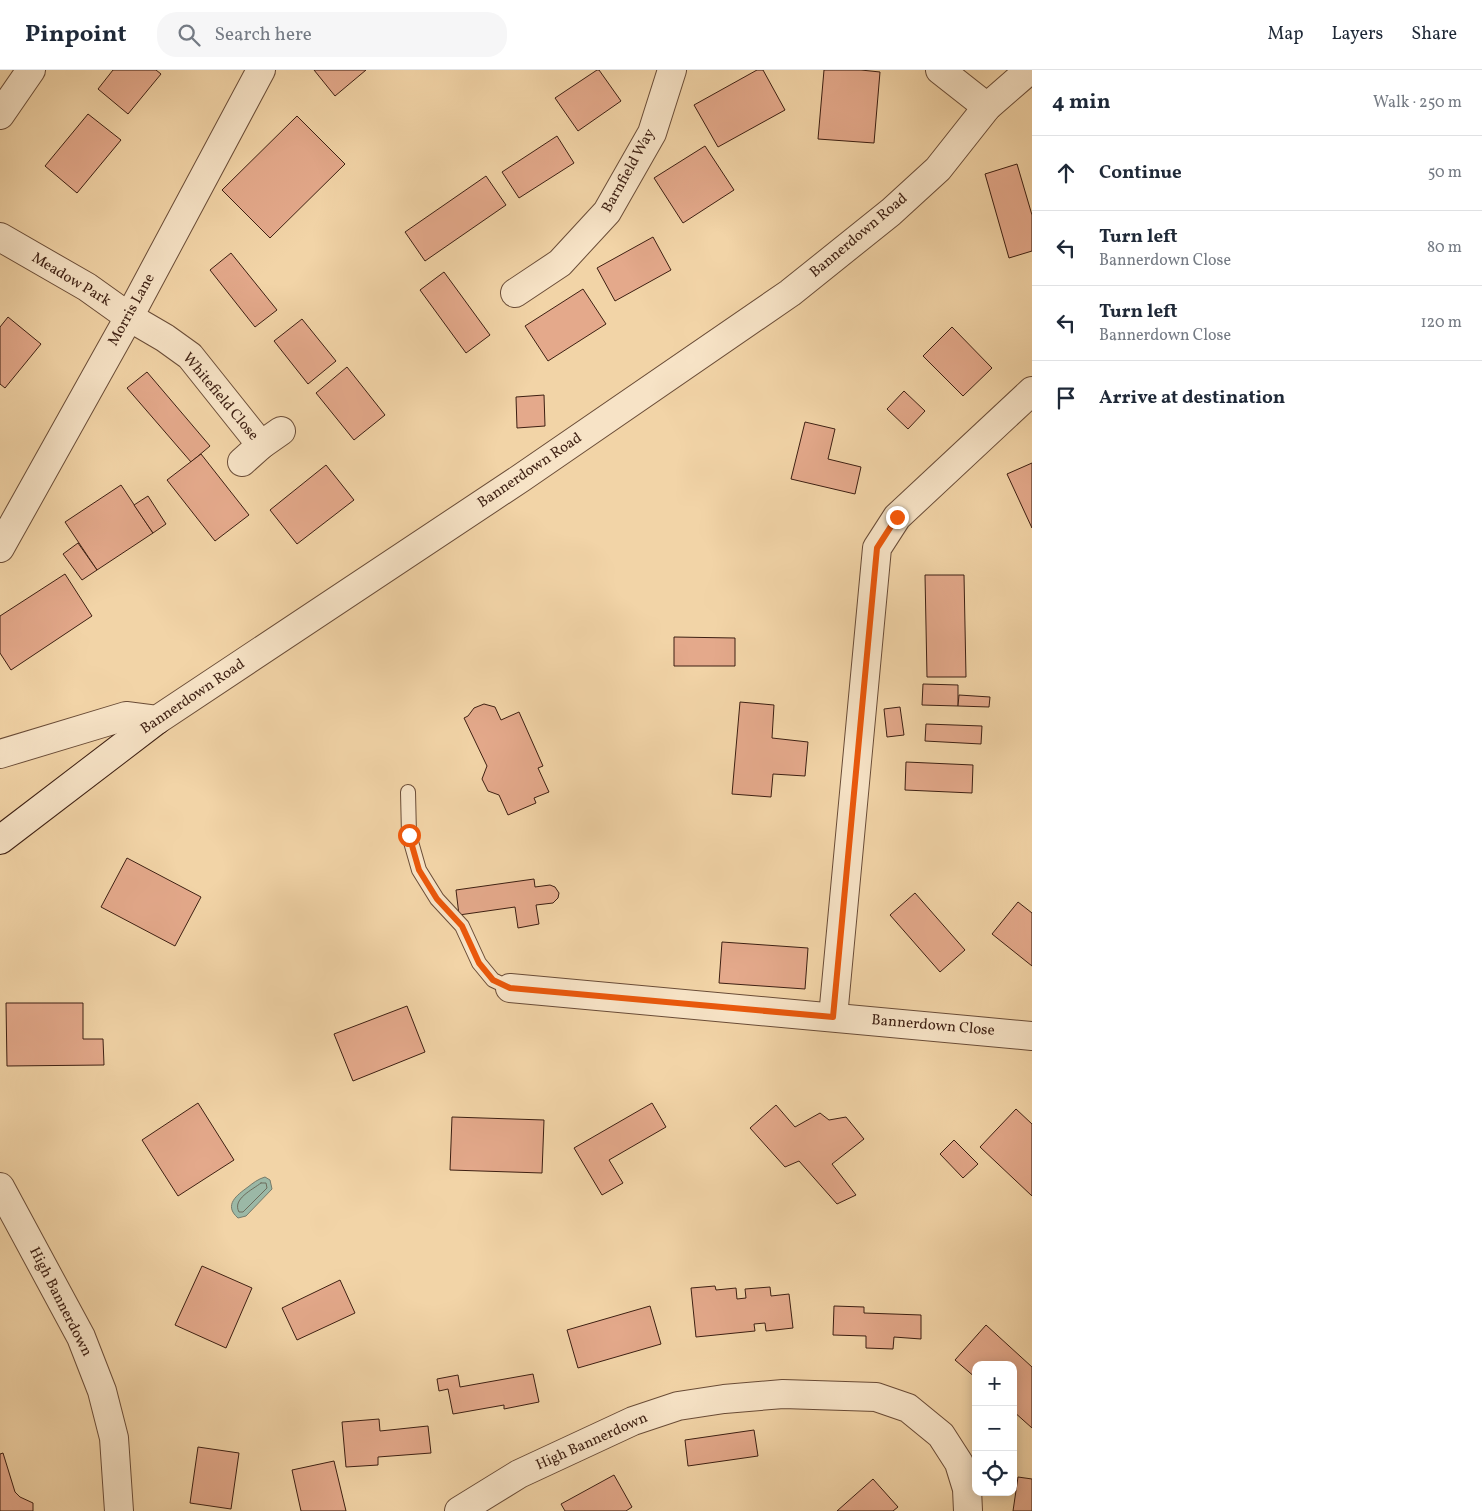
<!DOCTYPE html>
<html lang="en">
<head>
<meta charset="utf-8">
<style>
  :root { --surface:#fff; --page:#f6f6f7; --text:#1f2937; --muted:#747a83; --line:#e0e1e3 }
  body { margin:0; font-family:Vollkorn,serif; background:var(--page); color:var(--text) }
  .controls { position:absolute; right:15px; bottom:15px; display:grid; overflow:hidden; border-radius:10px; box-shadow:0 2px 12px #0003 }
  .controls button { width:45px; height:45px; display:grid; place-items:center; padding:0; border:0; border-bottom:1px solid var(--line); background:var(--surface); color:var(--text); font:25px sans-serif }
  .stop { position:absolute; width:15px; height:15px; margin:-11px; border:4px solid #ea580c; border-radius:50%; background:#fff }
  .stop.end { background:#ea580c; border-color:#fff; box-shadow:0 1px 5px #0008 }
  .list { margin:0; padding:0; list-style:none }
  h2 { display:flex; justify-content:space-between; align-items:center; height:65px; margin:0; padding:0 20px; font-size:21px }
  h2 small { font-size:16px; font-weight:400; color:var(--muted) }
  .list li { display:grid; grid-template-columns:32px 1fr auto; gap:15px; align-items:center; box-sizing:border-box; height:75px; padding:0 20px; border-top:1px solid var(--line) }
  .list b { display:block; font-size:19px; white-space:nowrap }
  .list p { margin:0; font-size:16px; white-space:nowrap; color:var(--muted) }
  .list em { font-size:16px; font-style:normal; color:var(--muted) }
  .icon { flex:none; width:28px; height:28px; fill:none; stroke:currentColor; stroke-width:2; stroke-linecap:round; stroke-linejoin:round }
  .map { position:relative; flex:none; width:1032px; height:1441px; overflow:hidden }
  header { display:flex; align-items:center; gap:30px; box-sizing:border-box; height:70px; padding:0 25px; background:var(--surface); border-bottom:1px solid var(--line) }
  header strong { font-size:24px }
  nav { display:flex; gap:28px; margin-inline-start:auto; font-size:18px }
  .search { width:350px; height:45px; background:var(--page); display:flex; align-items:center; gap:12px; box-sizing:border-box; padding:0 18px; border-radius:20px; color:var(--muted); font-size:19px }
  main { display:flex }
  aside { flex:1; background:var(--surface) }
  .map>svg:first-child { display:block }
  .water { fill:#9bb8a6; stroke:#757b6b }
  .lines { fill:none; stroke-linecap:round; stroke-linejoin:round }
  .shore { stroke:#6c6c5c; stroke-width:1 }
  .building { fill:#e4a98b; stroke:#3d1f12 }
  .lane-casing { stroke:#6a4c37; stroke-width:16 }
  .street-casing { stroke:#6a4c37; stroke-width:30 }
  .secondary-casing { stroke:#3d1f12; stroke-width:30 }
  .lane { stroke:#f7e3c6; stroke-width:14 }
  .street { stroke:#f7e3c6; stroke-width:28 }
  .secondary { stroke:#f7e3c6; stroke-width:28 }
  .route { stroke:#ea580c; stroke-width:6 }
  .labels { text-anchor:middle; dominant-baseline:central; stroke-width:4; stroke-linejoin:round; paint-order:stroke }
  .street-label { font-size:15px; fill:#3d1f12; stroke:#f7e3c6 }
</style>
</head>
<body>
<header>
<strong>Pinpoint</strong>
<div class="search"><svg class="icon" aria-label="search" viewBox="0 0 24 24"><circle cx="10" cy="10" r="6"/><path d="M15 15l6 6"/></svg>Search here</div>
<nav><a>Map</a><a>Layers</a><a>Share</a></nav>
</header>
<main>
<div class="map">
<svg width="1032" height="1441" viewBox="0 0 1032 1441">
  <rect width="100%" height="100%" fill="#f2d4a7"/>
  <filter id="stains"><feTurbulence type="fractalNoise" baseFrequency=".004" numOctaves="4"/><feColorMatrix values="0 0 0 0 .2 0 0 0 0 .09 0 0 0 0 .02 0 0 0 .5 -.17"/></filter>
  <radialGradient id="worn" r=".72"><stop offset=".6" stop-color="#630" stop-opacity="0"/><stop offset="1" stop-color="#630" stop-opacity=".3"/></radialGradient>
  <!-- water -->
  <path class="water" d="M265,1107L270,1110L272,1119L246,1146L238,1148C223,1135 237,1125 248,1117C253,1113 258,1109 265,1107Z"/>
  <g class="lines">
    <!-- shore -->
    <path class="shore" d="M261,1113H266L267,1118L243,1142H239C232,1129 252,1120 261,1113Z"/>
  </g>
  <!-- building -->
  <g class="building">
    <path d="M113,0H156L161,4L128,44L98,19Z"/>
    <path d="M314,0H366L335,26Z"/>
    <path d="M597,0H599L621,31L578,61L555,28Z"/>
    <path d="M757,0H763L785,40L718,77L694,35Z"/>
    <path d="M824,0H861L880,2L874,73L818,69Z"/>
    <path d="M88,44L121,70L77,123L45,96Z"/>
    <path d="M297,46L345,94L270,168L222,120Z"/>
    <path d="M557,66L574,93L519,128L502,102Z"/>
    <path d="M705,76L734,120L683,153L654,108Z"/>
    <path d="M1017,94L1032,145V181L1009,188L985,104Z"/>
    <path d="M486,106L506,135L425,191L405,162Z"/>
    <path d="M653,167L671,200L615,231L597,198Z"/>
    <path d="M231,183L277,240L255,257L210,200Z"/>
    <path d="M444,202L490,265L466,283L420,220Z"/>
    <path d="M583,219L606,254L548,291L525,256Z"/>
    <path d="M8,247L41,274L5,318L0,314V257Z"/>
    <path d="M302,249L336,291L308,314L274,271Z"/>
    <path d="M952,257L992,298L963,326L923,286Z"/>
    <path d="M347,297L385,345L354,370L316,323Z"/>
    <path d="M147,302L210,376L191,392L127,318Z"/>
    <path d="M904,321L925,341L908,359L887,339Z"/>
    <path d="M544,325L545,356L517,358L516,327Z"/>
    <path d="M805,352L835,359L828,389L861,397L855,424L791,409Z"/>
    <path d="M201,384L249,445L215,471L167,410Z"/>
    <path d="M1032,393V458L1007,404Z"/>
    <path d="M326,395L354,430L297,474L270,440Z"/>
    <path d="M121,415L153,463L97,500L65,452Z"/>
    <path d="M148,426L166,454L153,463L134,435Z"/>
    <path d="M78,473L97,500L82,510L63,484Z"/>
    <path d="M65,504L92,546L11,600L0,583V546Z"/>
    <path d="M925,505H964L966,607H927Z"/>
    <path d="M674,567L735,568V596H674Z"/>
    <path d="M923,614L958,615V636L922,635Z"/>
    <path d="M959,625L990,627L989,637L958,636Z"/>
    <path d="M740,632L774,635L772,668L808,672L805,706L773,704L771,727L732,724Z"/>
    <path d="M484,634L495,637L501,650L519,642L543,696L538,698L549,722L534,728L536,733L508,745L499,725L488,721L482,709L487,696L464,648L468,646L474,638Z"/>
    <path d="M900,637L904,665L887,667L884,639Z"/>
    <path d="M926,654L982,656L981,674L925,671Z"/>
    <path d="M906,692L973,695L972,723L905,720Z"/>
    <path d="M127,788L201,827L175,876L101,837Z"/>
    <path d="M534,809L535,817L550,815L555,817L559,823L558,828L553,833L536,835L539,854L518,858L515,837L459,845L456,820Z"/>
    <path d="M915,823L965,880L940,902L890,845Z"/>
    <path d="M1018,832L1032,843V896L992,864Z"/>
    <path d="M722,872L808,878L805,919L719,913Z"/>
    <path d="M6,933H83V969H103L104,995L7,996Z"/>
    <path d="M407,936L425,982L353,1011L334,964Z"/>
    <path d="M198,1033L234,1090L178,1126L142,1070Z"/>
    <path d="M652,1033L666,1057L609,1090L623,1113L602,1125L574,1078Z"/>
    <path d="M776,1035L795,1057L820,1043L829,1050L846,1047L864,1069L832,1094L856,1125L837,1134L799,1091L785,1097L750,1058Z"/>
    <path d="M1016,1039L1032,1054V1126L980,1077Z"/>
    <path d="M452,1047L544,1050L542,1103L450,1100Z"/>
    <path d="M954,1070L978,1094L963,1108L940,1084Z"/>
    <path d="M202,1196L252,1218L226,1278L175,1255Z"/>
    <path d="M340,1210L355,1243L297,1270L282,1238Z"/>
    <path d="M715,1216L716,1220L736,1218L737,1229L746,1228L745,1219L770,1217L771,1226L789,1224L793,1258L766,1261L765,1253L754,1254L755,1261L696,1267L691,1218Z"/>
    <path d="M650,1236L661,1274L578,1298L567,1260Z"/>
    <path d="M834,1236L864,1237V1243L921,1245V1269L894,1267L893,1279L866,1278V1266L833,1265Z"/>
    <path d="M986,1255L1032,1297V1358L1013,1341V1295H976V1308L955,1290Z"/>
    <path d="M533,1304L539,1332L504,1339V1335L453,1344L448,1319L439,1321L437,1309L458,1305L460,1317Z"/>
    <path d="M379,1349L380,1361L428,1356L431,1383L378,1387V1395L346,1397L342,1352Z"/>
    <path d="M754,1360L758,1386L688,1396L685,1370Z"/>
    <path d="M198,1377L239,1383L231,1439L190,1433Z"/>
    <path d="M3,1383L15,1422L20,1427L33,1433V1441H0V1384Z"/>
    <path d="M334,1391L346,1441H301L292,1400Z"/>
    <path d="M614,1405L632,1437L626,1441H565L561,1434Z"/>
    <path d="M1018,1407L1032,1409V1441H1013Z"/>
    <path d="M873,1409L898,1437L893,1441H837Z"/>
  </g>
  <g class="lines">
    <defs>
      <path id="lane" d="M408,722L409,765L419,800L437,829L462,856L479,893L493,910L510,918"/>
      <g id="street">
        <path d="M940,0L987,37"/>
        <path d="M0,45L31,0"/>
        <path d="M0,167L87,217L129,247L165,268L190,286L261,375"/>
        <path d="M515,223L560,193L607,142L652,63L672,0"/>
        <path d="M242,392L261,375L281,361"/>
        <path d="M0,478L129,247L261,0"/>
        <path d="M0,684L126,646L157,650L521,408L790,223L891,142L938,99L987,37L1026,3L1032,0"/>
        <path d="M510,918L1032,966"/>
        <path d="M833,947L877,478L897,447L1032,321"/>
        <path d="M0,1117L81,1267L102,1321L114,1368L119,1441"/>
        <path d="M459,1441L519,1404L633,1351L678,1336L724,1329L783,1324L876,1327L908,1338L941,1365L959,1393L967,1419L968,1441"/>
      </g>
      <path id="secondary" d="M0,770L157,650"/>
    </defs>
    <!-- lane casing -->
    <use href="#lane" class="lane-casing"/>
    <!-- street casing -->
    <use href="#street" class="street-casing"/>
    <!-- secondary casing -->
    <use href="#secondary" class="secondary-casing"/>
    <!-- lane -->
    <use href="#lane" class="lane"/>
    <!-- street -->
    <use href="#street" class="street"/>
    <!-- secondary -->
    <use href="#secondary" class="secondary"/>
  </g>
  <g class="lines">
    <!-- route -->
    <path class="route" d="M409,765L419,800L437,829L462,856L479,893L493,910L510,918L833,947L877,478L897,447"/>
  </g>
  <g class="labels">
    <!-- street labels -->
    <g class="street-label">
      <text transform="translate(629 101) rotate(-61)">Barnfield Way</text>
      <text transform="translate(859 166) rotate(-40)">Bannerdown Road</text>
      <text transform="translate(71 210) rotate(31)">Meadow Park</text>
      <text transform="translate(132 240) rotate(-61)">Morris Lane</text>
      <text transform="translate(220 327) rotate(50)">Whitefield Close</text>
      <text transform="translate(530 401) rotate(-34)">Bannerdown Road</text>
      <text transform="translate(193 627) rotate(-34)">Bannerdown Road</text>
      <text transform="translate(933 956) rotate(5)">Bannerdown Close</text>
      <text transform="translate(60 1232) rotate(63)">High Bannerdown</text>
      <text transform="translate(592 1372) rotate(-24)">High Bannerdown</text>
    </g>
  </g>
  <rect width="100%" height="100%" filter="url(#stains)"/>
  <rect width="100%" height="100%" fill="url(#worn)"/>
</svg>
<div class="controls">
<button>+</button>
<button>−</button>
<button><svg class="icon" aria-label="locate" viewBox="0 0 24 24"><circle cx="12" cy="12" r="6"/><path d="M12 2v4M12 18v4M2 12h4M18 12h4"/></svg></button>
</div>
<div class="stop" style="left:409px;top:765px"></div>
<div class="stop end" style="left:897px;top:447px"></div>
</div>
<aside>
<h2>4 min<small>Walk · 250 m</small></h2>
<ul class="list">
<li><svg class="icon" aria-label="ahead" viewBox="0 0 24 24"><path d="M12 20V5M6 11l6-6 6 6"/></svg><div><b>Continue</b></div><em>50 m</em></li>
<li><svg class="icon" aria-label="left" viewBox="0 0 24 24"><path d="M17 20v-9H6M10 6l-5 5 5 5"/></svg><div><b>Turn left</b><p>Bannerdown Close</p></div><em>80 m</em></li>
<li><svg class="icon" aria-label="left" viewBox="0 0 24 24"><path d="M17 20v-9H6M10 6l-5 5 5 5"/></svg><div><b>Turn left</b><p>Bannerdown Close</p></div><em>120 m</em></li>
<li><svg class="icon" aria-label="arrive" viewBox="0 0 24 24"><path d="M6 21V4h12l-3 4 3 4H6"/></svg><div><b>Arrive at destination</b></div></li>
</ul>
</aside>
</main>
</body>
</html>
